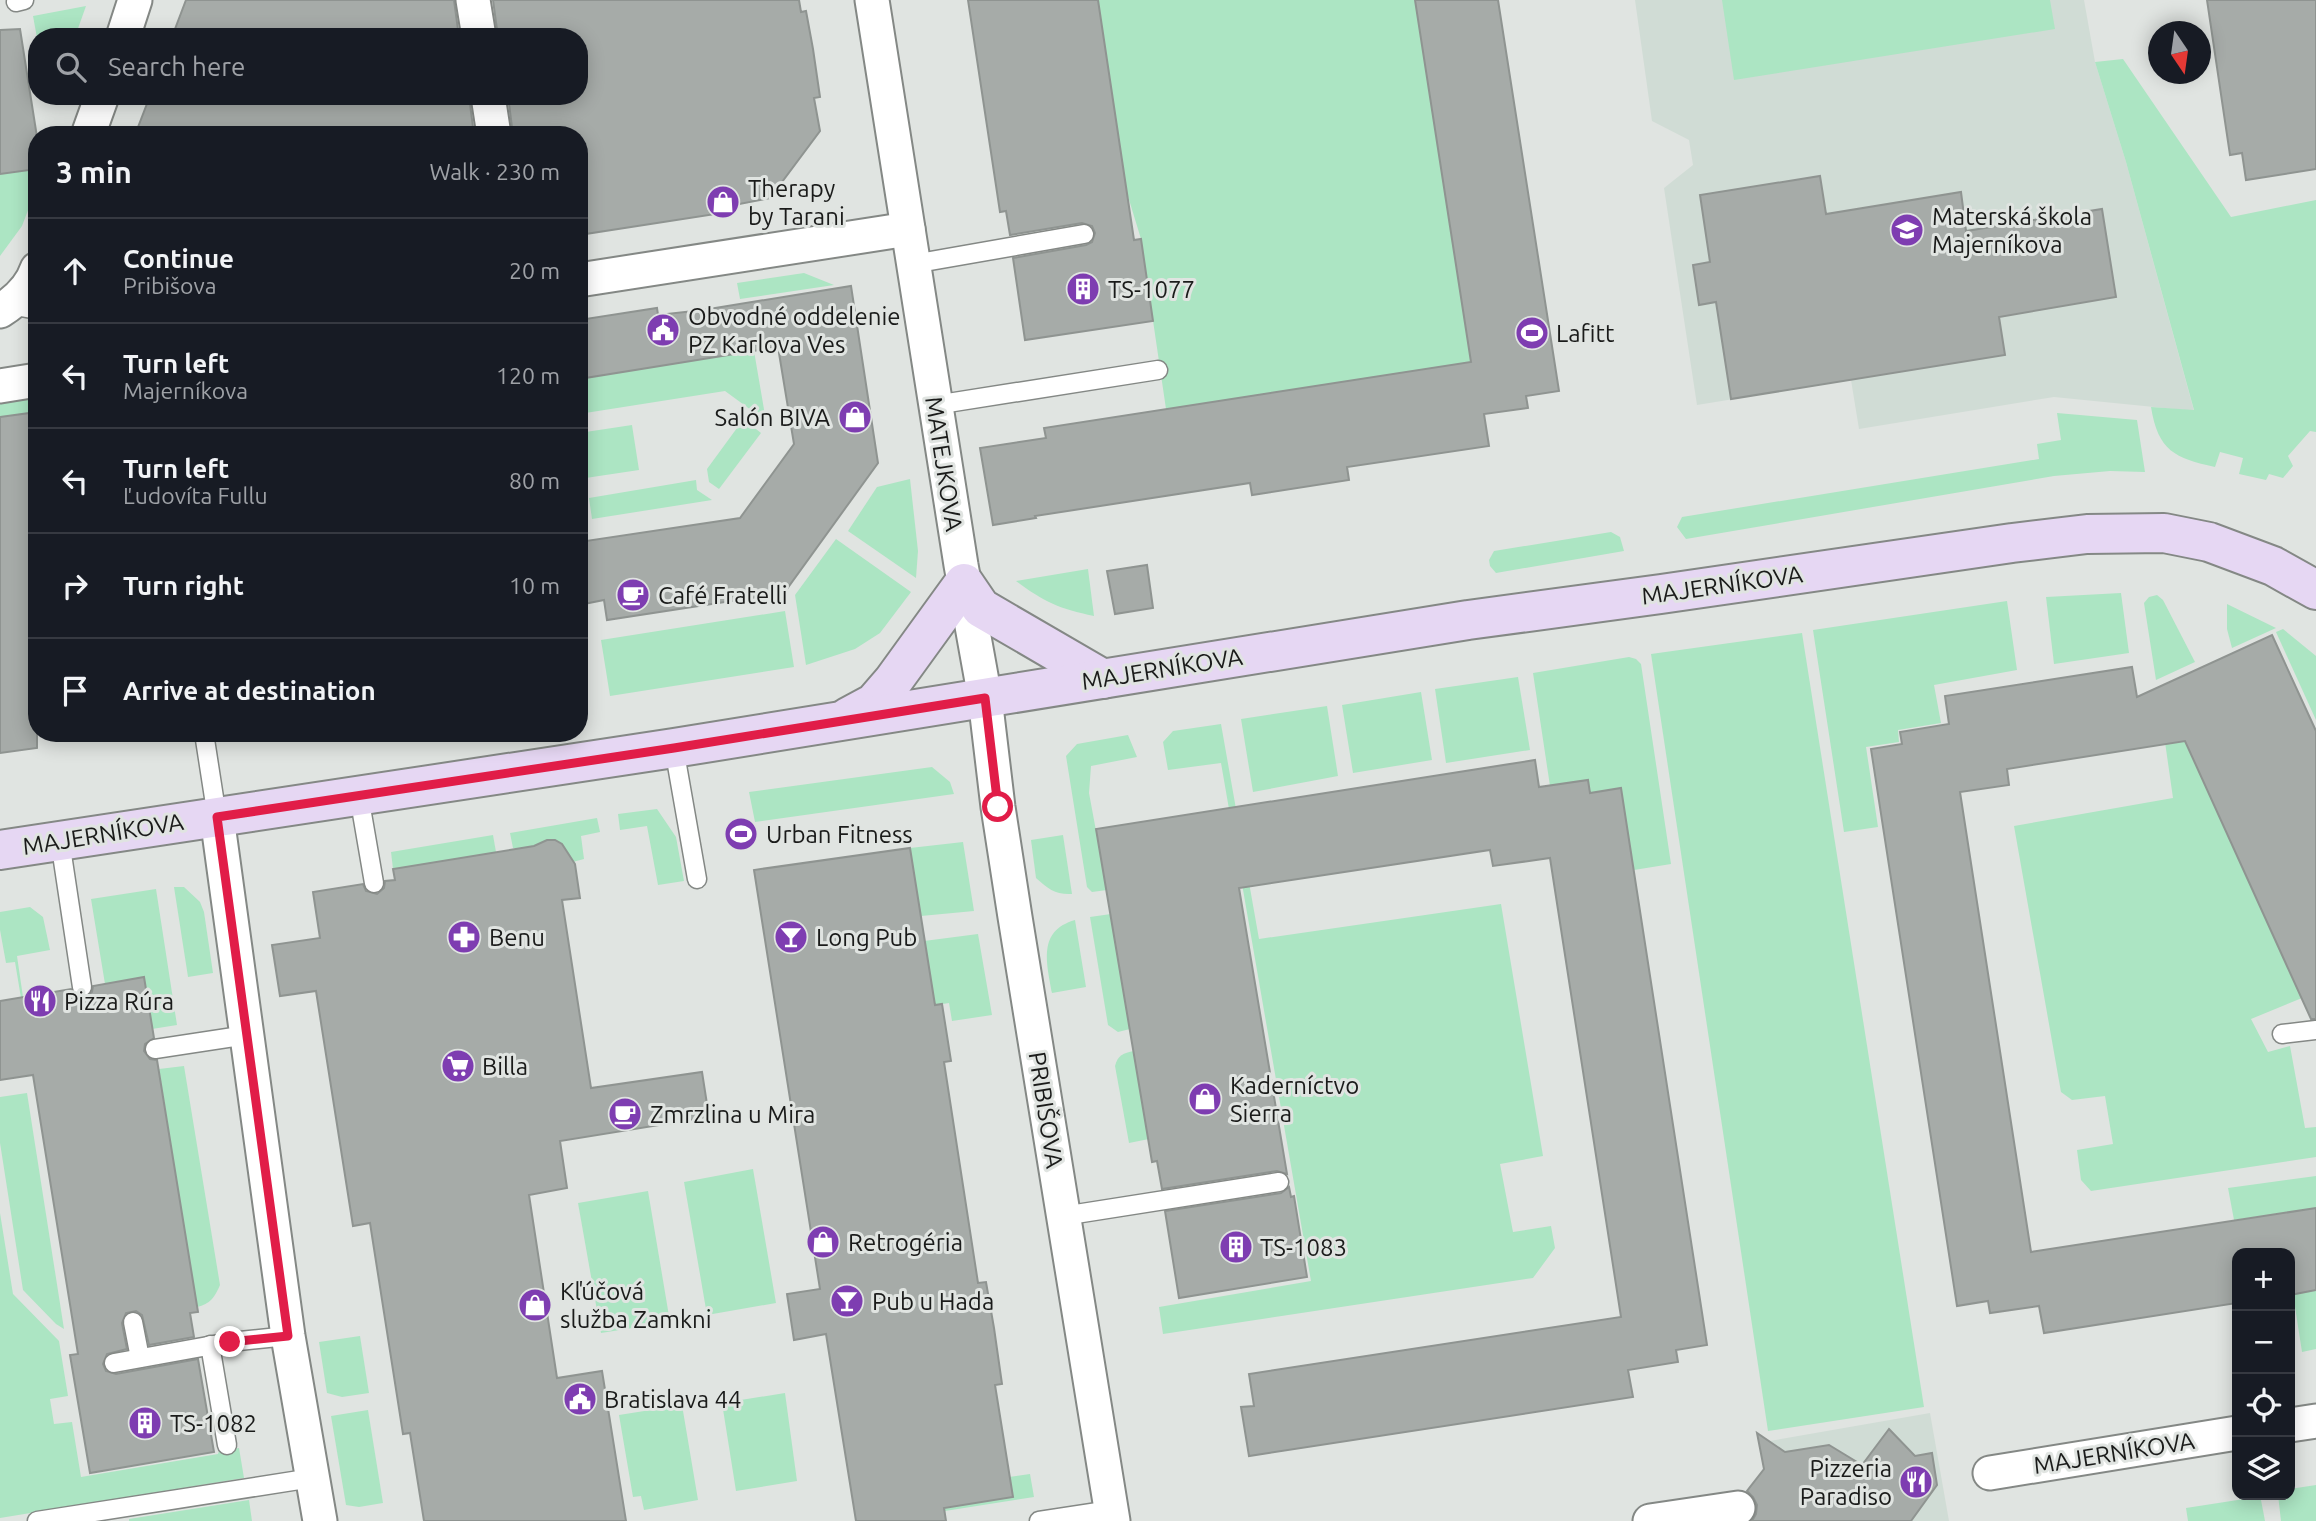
<!DOCTYPE html>
<html lang="en">
<head>
<meta charset="utf-8">
<style>
  :root { --surface:#171b24; --page:#242831; --text:#f1f3f6; --muted:#9ea1a6; --line:#363941 }
  body { margin:0; font-family:Ubuntu,sans-serif; background:var(--page); color:var(--text) }
  .controls { position:absolute; right:21px; bottom:21px; display:grid; overflow:hidden; border-radius:14px; box-shadow:0 4px 18px #0003 }
  .controls button { width:63px; height:63px; display:grid; place-items:center; padding:0; border:0; border-bottom:2px solid var(--line); background:var(--surface); color:var(--text); font:35px sans-serif }
  .compass { position:absolute; left:2148px; top:21px; width:63px; height:63px; border-radius:50%; background:var(--surface); box-shadow:0 4px 18px #0003; rotate:167deg }
  .stop { position:absolute; width:21px; height:21px; margin:-16px; border:5px solid #e11d48; border-radius:50%; background:#fff }
  .stop.end { background:#e11d48; border-color:#fff; box-shadow:0 2px 7px #0008 }
  .list { margin:0; padding:0; list-style:none }
  h2 { display:flex; justify-content:space-between; align-items:center; height:91px; margin:0; padding:0 28px; font-size:30px }
  h2 small { font-size:23px; font-weight:400; color:var(--muted) }
  .list li { display:grid; grid-template-columns:46px 1fr auto; gap:21px; align-items:center; box-sizing:border-box; height:105px; padding:0 28px; border-top:2px solid var(--line) }
  .list b { display:block; font-size:26px; white-space:nowrap }
  .list p { margin:0; font-size:23px; white-space:nowrap; color:var(--muted) }
  .list em { font-size:23px; font-style:normal; color:var(--muted) }
  .icon { flex:none; width:38px; height:38px; fill:none; stroke:currentColor; stroke-width:2; stroke-linecap:round; stroke-linejoin:round }
  .map { position:relative; flex:none; width:2316px; height:1521px; overflow:hidden }
  .search { position:absolute; background:var(--surface); box-shadow:0 4px 18px #0003; left:28px; top:28px; width:560px; height:77px; display:flex; align-items:center; gap:18px; box-sizing:border-box; padding:0 24px; border-radius:28px; color:var(--muted); font-size:26px }
  .panel { position:absolute; background:var(--surface); box-shadow:0 4px 18px #0003; left:28px; top:126px; width:560px; height:616px; border-radius:28px }
  .map>svg:first-child { display:block }
  .built { fill:#d0dcd5 }
  .green { fill:#ace5c3 }
  .building { fill:#a6aba8; stroke:#8f9491; stroke-width:2 }
  .lines { fill:none; stroke-linecap:round; stroke-linejoin:round }
  .lane-casing { stroke:#848885; stroke-width:21 }
  .street-casing { stroke:#848885; stroke-width:37 }
  .secondary-casing { stroke:#848885; stroke-width:42 }
  .lane { stroke:#fff; stroke-width:18 }
  .street { stroke:#fff; stroke-width:33 }
  .secondary { stroke:#e6d7f3; stroke-width:38 }
  .route { stroke:#e11d48; stroke-width:9 }
  .labels { text-anchor:middle; dominant-baseline:central; stroke-width:6; stroke-linejoin:round; paint-order:stroke }
  .poi-label { font-size:24px; fill:#1a1b1a; stroke:#e0e4e1; text-anchor:start }
  .street-label { font-size:24px; fill:#1a1b1a; stroke:#e0e4e1 }
</style>
</head>
<body>
<div class="map">
<svg width="2316" height="1521" viewBox="0 0 2316 1521">
  <rect width="100%" height="100%" fill="#e0e4e1"/>
  <!-- built -->
  <g class="built">
    <path d="M1635,0H2084L2095,62L2126,162L2194,411L2054,397L1859,429L1851,380L1697,405L1664,188L1693,165L1689,140L1652,121Z"/>
    <path d="M1930,1413L1949,1521H1778L1764,1442Z"/>
  </g>
  <!-- green -->
  <g class="green">
    <path d="M1098,0H1415L1471,362L1166,409L1141,239L1127,193Z"/>
    <path d="M1722,0H2050L2055,29L1734,80Z"/>
    <path d="M86,6L75,37L37,38L33,16Z"/>
    <path d="M2123,59L2231,217L2316,200V432L2310,431L2288,456L2293,466L2283,478L2269,474L2266,480L2239,474L2243,458L2220,452L2215,467C2175,458 2158,451 2151,407L2194,410L2126,162L2095,62Z"/>
    <path d="M31,170L35,192L22,226L0,256V174Z"/>
    <path d="M804,273L834,285L740,299L737,283Z"/>
    <path d="M754,351L766,421L725,391L579,414V379Z"/>
    <path d="M37,392V412L0,417V398Z"/>
    <path d="M2057,413L2137,420L2145,472L2110,471L2054,476L1686,539L1677,527L1682,517L2039,459L2037,444L2061,440Z"/>
    <path d="M632,425L639,470L579,479V433Z"/>
    <path d="M751,425L761,433L719,489L709,482L707,469L737,428Z"/>
    <path d="M910,479L918,551L916,578L848,531L877,487Z"/>
    <path d="M696,480L697,490L712,500L592,519L589,498Z"/>
    <path d="M1611,532L1620,537L1624,551L1496,573L1490,566L1489,560L1494,551Z"/>
    <path d="M836,539L911,592L880,633L855,649L806,665L795,595Z"/>
    <path d="M1088,569L1094,616C1060,609 1044,602 1016,581Z"/>
    <path d="M2121,593L2129,653L2054,664L2046,597Z"/>
    <path d="M2157,595L2163,600L2195,662L2156,680L2144,603L2149,597Z"/>
    <path d="M2007,601L2017,670L1934,685L1941,723L1898,730L1899,742L1866,747L1878,827L1844,832L1813,630Z"/>
    <path d="M2227,604L2276,628L2232,648L2227,629Z"/>
    <path d="M785,611L794,667L610,696L601,640Z"/>
    <path d="M2283,629L2316,656V720L2276,632Z"/>
    <path d="M1802,633L1924,1407L1768,1431L1651,654Z"/>
    <path d="M1629,657L1636,659L1641,664L1671,864L1634,870L1621,788L1590,793L1587,780L1550,786L1533,673Z"/>
    <path d="M1518,677L1530,750L1446,763L1435,689Z"/>
    <path d="M2162,690L2302,998L2251,1019L2268,1052L2290,1046L2305,1128L2316,1127V1157L2091,1191L2081,1180L2077,1150L2113,1144L2105,1096L2072,1100L2061,1092L2014,826L2173,798L2158,693Z"/>
    <path d="M1421,692L1432,760L1353,773L1342,705Z"/>
    <path d="M1327,706L1338,776L1253,792L1241,719Z"/>
    <path d="M1221,724L1259,939L1501,904L1543,1156L1500,1164L1513,1232L1551,1226L1555,1248L1533,1278L1163,1334L1159,1307L1311,1281L1221,763L1168,770L1163,742L1173,731Z"/>
    <path d="M1128,735L1137,757L1091,766L1089,793L1107,890L1092,892L1087,887L1066,756L1077,744Z"/>
    <path d="M932,767L950,782L954,794L755,822L749,792Z"/>
    <path d="M657,809L676,837L684,881L658,885L647,826L620,830L618,814Z"/>
    <path d="M597,818L600,832L581,836L584,859L569,863C563,826 541,843 519,854L518,848H513L510,833Z"/>
    <path d="M493,835L496,852L393,869L391,852Z"/>
    <path d="M1063,835L1072,894C1056,895 1048,889 1036,878L1031,840Z"/>
    <path d="M963,842L974,911L921,916L910,848Z"/>
    <path d="M174,887H184L200,902L204,912L213,973L188,977Z"/>
    <path d="M156,889L177,1025L152,1029L144,977L105,984L91,899Z"/>
    <path d="M30,907L43,917L50,950L17,956L23,997L21,998L15,962L6,963L0,930V912Z"/>
    <path d="M1111,914L1130,1029L1118,1032L1108,1025L1090,917Z"/>
    <path d="M1075,920L1086,987L1052,993C1047,963 1037,931 1075,920Z"/>
    <path d="M978,934L992,1015L952,1021L949,1003L924,1007V941Z"/>
    <path d="M1134,1051L1149,1139L1129,1143L1115,1066C1118,1055 1123,1053 1134,1051Z"/>
    <path d="M184,1066L220,1285C215,1297 210,1304 197,1307L159,1069Z"/>
    <path d="M27,1093L64,1329L56,1324L23,1290L0,1143V1097Z"/>
    <path d="M753,1169L776,1303L707,1315L684,1182Z"/>
    <path d="M2316,1176V1208L2234,1220L2228,1188Z"/>
    <path d="M648,1191L670,1322L601,1333L578,1203Z"/>
    <path d="M0,1213L13,1294L59,1341L68,1396L50,1399L54,1424L72,1422L81,1477L218,1454L219,1451L239,1448L244,1478L0,1518Z"/>
    <path d="M2316,1290V1349L2302,1352L2293,1294Z"/>
    <path d="M360,1336L369,1393L342,1397L327,1393L319,1342Z"/>
    <path d="M785,1393L797,1481L736,1491L722,1403Z"/>
    <path d="M682,1405L698,1500L644,1510L641,1496L633,1497L619,1415Z"/>
    <path d="M368,1410L383,1503L359,1507L346,1505L331,1416Z"/>
    <path d="M1030,1474L1034,1497L945,1511L944,1508L1009,1477Z"/>
    <path d="M2316,1485V1521H2281L2278,1495H2290V1489Z"/>
    <path d="M2257,1497L2261,1500L2265,1521H2188L2186,1508Z"/>
    <path d="M249,1500L252,1521H129V1519Z"/>
  </g>
  <!-- building -->
  <g class="building">
    <path d="M186,0H454L459,37H172Z"/>
    <path d="M493,0H799L801,12L806,11L813,49L820,97L814,98L820,131L770,198L734,205L735,211L579,235V135H513L508,96H579V37H498Z"/>
    <path d="M968,0H1098L1134,240L1141,239L1153,321L1025,340L1013,258L1086,245L1092,242L1095,233L1092,226L1082,223L1010,235L1006,211L1000,212Z"/>
    <path d="M1415,0H1498L1559,391L1526,396L1528,408L1484,414L1489,446L1347,467L1349,480L1252,495L1250,483L1035,516L1036,518L993,525L980,448L1046,438L1044,428L1471,362Z"/>
    <path d="M2207,0H2316V169L2246,180L2242,153L2230,155Z"/>
    <path d="M20,29L37,137V169L0,174V30Z"/>
    <path d="M150,96H469L474,135H135Z"/>
    <path d="M1820,176L1826,214L1961,192L1966,231L2102,209L2116,297L1999,317L2005,355L1731,399L1716,302L1699,305L1693,265L1710,262L1700,195Z"/>
    <path d="M851,286L878,463L784,593L607,620L604,600L579,605V542L740,518L794,444L778,347L579,379V320L657,308L658,315L703,310Z"/>
    <path d="M37,412V748L0,753V417Z"/>
    <path d="M1147,565L1153,608L1115,614L1107,571Z"/>
    <path d="M2272,635L2316,731V1019H2311L2185,741L2007,769L2009,785L1960,792L2031,1252L2316,1208V1290L2290,1295V1253H2237V1303L2044,1333L2039,1306L1990,1313L1988,1301L1957,1306L1871,749L1902,744L1900,732L1949,724L1945,696L2132,667L2137,697Z"/>
    <path d="M1535,760L1539,787L1588,780L1590,793L1621,788L1707,1345L1676,1350L1678,1362L1628,1370L1633,1397L1249,1456L1241,1407L1254,1406L1249,1374L1621,1317L1550,858L1493,866L1490,850L1239,888L1287,1174L1277,1171L1162,1189L1157,1161L1152,1162L1096,829Z"/>
    <path d="M547,840H555L562,844L575,864L580,898L562,900L591,1088L702,1072L709,1117L560,1141L567,1188L529,1195L557,1378L602,1371L626,1521H424L410,1433L403,1434L370,1223L353,1226L316,991L280,996L272,945L320,938L313,892L363,884L366,891L377,894L384,888L385,881L395,880L393,869L534,846Z"/>
    <path d="M910,848L935,1005L942,1004L951,1061L944,1062L978,1283L986,1282L994,1328L1002,1384L995,1385L1013,1497L944,1508L946,1521H856L826,1334L794,1340L787,1294L820,1289L754,870Z"/>
    <path d="M144,977L154,1038L145,1044L144,1051L150,1059L157,1060L198,1312L190,1313L194,1337L149,1345L142,1315L136,1311L126,1313L122,1323L127,1349L107,1354L103,1364L106,1371L116,1374L198,1359L214,1452L90,1473L70,1355L78,1354L33,1075L0,1080V1001L71,989L77,997L84,998L92,992L93,986Z"/>
    <path d="M1289,1187L1291,1197L1294,1196L1307,1277L1179,1298L1165,1211L1281,1193Z"/>
    <path d="M1889,1429L1915,1456L1932,1453L1937,1485L1911,1521H1752L1756,1514L1757,1505L1753,1497L1747,1491L1764,1469L1757,1433L1785,1452L1829,1445L1862,1465Z"/>
  </g>
  <g class="lines">
    <defs>
      <g id="lane">
        <path d="M16,2L24,0"/>
        <path d="M913,264L1084,234"/>
        <path d="M10,305L37,310"/>
        <path d="M935,405L1158,370"/>
        <path d="M204,733L217,817"/>
        <path d="M674,748L697,879"/>
        <path d="M359,796L374,883"/>
        <path d="M60,841L82,987"/>
        <path d="M2282,1034L2316,1030"/>
        <path d="M155,1049L247,1035"/>
        <path d="M1063,1216L1279,1182"/>
        <path d="M133,1322L140,1358"/>
        <path d="M210,1345L227,1445"/>
        <path d="M114,1363L230,1342L288,1336"/>
        <path d="M37,1521L312,1478"/>
        <path d="M1039,1521L1111,1510"/>
      </g>
      <g id="street">
        <path d="M473,0L479,37"/>
        <path d="M872,0L961,565L985,698L998,807L1015,917L1113,1521"/>
        <path d="M123,37L135,0"/>
        <path d="M488,96L494,135"/>
        <path d="M88,135L102,96"/>
        <path d="M579,280L908,229"/>
        <path d="M0,311C16,301 31,287 37,269"/>
        <path d="M0,386L37,380"/>
        <path d="M217,817L288,1336L320,1521"/>
        <path d="M2290,1425L2316,1421"/>
        <path d="M1990,1473L2237,1433"/>
        <path d="M1650,1521L1738,1508"/>
      </g>
      <g id="secondary">
        <path d="M848,717L874,703L893,681L964,583L981,608L1103,679"/>
        <path d="M0,850L674,748L1468,620L1661,594L2012,543L2087,534L2164,533L2209,542L2273,566L2316,590"/>
      </g>
    </defs>
    <!-- lane casing -->
    <use href="#lane" class="lane-casing"/>
    <!-- street casing -->
    <use href="#street" class="street-casing"/>
    <!-- secondary casing -->
    <use href="#secondary" class="secondary-casing"/>
    <!-- lane -->
    <use href="#lane" class="lane"/>
    <!-- street -->
    <use href="#street" class="street"/>
    <!-- secondary -->
    <use href="#secondary" class="secondary"/>
  </g>
  <g class="lines">
    <!-- route -->
    <path class="route" d="M230,1342L288,1336L217,817L674,748L985,698L998,807"/>
  </g>
  <!-- icons -->
  <defs>
    <symbol id="shop-disc" viewBox="-11 -11 22 22"><circle r="9.5" fill="#7e3db1" stroke="#e0e4e1"/><path d="M-5-2.5h2.3a2.7 3.5 0 0 1 5.4 0H5L5.5 6h-11ZM-1.5-2.5h3a1.5 2.3 0 0 0-3 0Z" fill="#fff"/></symbol>
    <symbol id="school-disc" viewBox="-11 -11 22 22"><circle r="9.5" fill="#7e3db1" stroke="#e0e4e1"/><path d="M0-5L7-2L0 1L-7-2ZM-4 1L0 2.5L4 1V4Q0 6-4 4Z" fill="#fff"/></symbol>
    <symbol id="building-disc" viewBox="-11 -11 22 22"><circle r="9.5" fill="#7e3db1" stroke="#e0e4e1"/><path d="M-4-6H4V6H1V3H-1V6H-4ZM-2.5-4.3h1.7v1.8h-1.7ZM.8-4.3h1.7v1.8H.8ZM-2.5-1h1.7V.8h-1.7ZM.8-1h1.7V.8H.8Z" fill="#fff"/></symbol>
    <symbol id="civic-disc" viewBox="-11 -11 22 22"><circle r="9.5" fill="#7e3db1" stroke="#e0e4e1"/><path d="M-.6-6.5H3V-4.5H.6V-3L4-1V1h2V6H-6V1h2V-1L-.6-3ZM-1.2 2.5V6h2.4V2.5Z" fill="#fff"/></symbol>
    <symbol id="stadium-disc" viewBox="-11 -11 22 22"><circle r="9.5" fill="#7e3db1" stroke="#e0e4e1"/><path d="M0-5a6.5 5 0 1 0 0 10a6.5 5 0 1 0 0-10ZM-3.5-1.8h7v3.6h-7Z" fill="#fff"/></symbol>
    <symbol id="cafe-disc" viewBox="-11 -11 22 22"><circle r="9.5" fill="#7e3db1" stroke="#e0e4e1"/><path d="M-5.5-4.5H6V0H3Q3 3.5 0 3.5H-2.5Q-5.5 3.5-5.5 0ZM3-3.2v2h1.7v-2ZM-6 4.5H4V6H-6Z" fill="#fff"/></symbol>
    <symbol id="pharmacy-disc" viewBox="-11 -11 22 22"><circle r="9.5" fill="#7e3db1" stroke="#e0e4e1"/><path d="M-2-6h4v4h4v4h-4v4h-4v-4h-4v-4h4Z" fill="#fff"/></symbol>
    <symbol id="bar-disc" viewBox="-11 -11 22 22"><circle r="9.5" fill="#7e3db1" stroke="#e0e4e1"/><path d="M-6-5H6L.8 .8V4.5H3.5V6h-7V4.5H-.8V.8Z" fill="#fff"/></symbol>
    <symbol id="restaurant-disc" viewBox="-11 -11 22 22"><circle r="9.5" fill="#7e3db1" stroke="#e0e4e1"/><path d="M-5-6h1v4h1v-4h1v4h1v-4h1v5L-1.5 .5V6h-2V.5L-5-1ZM5-6V6H3V1.5H1.5Q1.5-4 5-6Z" fill="#fff"/></symbol>
    <symbol id="supermarket-disc" viewBox="-11 -11 22 22"><circle r="9.5" fill="#7e3db1" stroke="#e0e4e1"/><path d="M-6-5.5h2.5l.6 2H6L4.5 2H-2.5L-4.4-4H-6ZM-1.5 3.2a1.3 1.3 0 1 0 .1 0ZM3 3.2a1.3 1.3 0 1 0 .1 0Z" fill="#fff"/></symbol>
  </defs>
  <g fill-rule="evenodd">
    <use href="#shop-disc" x="704" y="183" width="38" height="38"/>
    <use href="#school-disc" x="1888" y="211" width="38" height="38"/>
    <use href="#building-disc" x="1064" y="270" width="38" height="38"/>
    <use href="#civic-disc" x="644" y="311" width="38" height="38"/>
    <use href="#stadium-disc" x="1513" y="314" width="38" height="38"/>
    <use href="#shop-disc" x="836" y="398" width="38" height="38"/>
    <use href="#cafe-disc" x="614" y="576" width="38" height="38"/>
    <use href="#stadium-disc" x="722" y="815" width="38" height="38"/>
    <use href="#pharmacy-disc" x="445" y="918" width="38" height="38"/>
    <use href="#bar-disc" x="772" y="918" width="38" height="38"/>
    <use href="#restaurant-disc" x="21" y="982" width="38" height="38"/>
    <use href="#supermarket-disc" x="439" y="1047" width="38" height="38"/>
    <use href="#shop-disc" x="1186" y="1080" width="38" height="38"/>
    <use href="#cafe-disc" x="606" y="1095" width="38" height="38"/>
    <use href="#shop-disc" x="804" y="1223" width="38" height="38"/>
    <use href="#building-disc" x="1217" y="1228" width="38" height="38"/>
    <use href="#bar-disc" x="828" y="1282" width="38" height="38"/>
    <use href="#shop-disc" x="516" y="1286" width="38" height="38"/>
    <use href="#civic-disc" x="561" y="1380" width="38" height="38"/>
    <use href="#building-disc" x="126" y="1404" width="38" height="38"/>
    <use href="#restaurant-disc" x="1897" y="1463" width="38" height="38"/>
  </g>
  <g class="labels">
    <!-- poi labels -->
    <g class="poi-label">
      <text x="748" y="188">Therapy<tspan x="748" dy="28">by Tarani</tspan></text>
      <text x="1932" y="216">Materská škola<tspan x="1932" dy="28">Majerníkova</tspan></text>
      <text x="1108" y="289">TS-1077</text>
      <text x="688" y="316">Obvodné oddelenie<tspan x="688" dy="28">PZ Karlova Ves</tspan></text>
      <text x="1556" y="333">Lafitt</text>
      <text x="830" y="417" text-anchor="end">Salón BIVA</text>
      <text x="658" y="595">Café Fratelli</text>
      <text x="766" y="834">Urban Fitness</text>
      <text x="489" y="937">Benu</text>
      <text x="816" y="937">Long Pub</text>
      <text x="64" y="1001">Pizza Rúra</text>
      <text x="482" y="1066">Billa</text>
      <text x="1230" y="1085">Kaderníctvo<tspan x="1230" dy="28">Sierra</tspan></text>
      <text x="650" y="1114">Zmrzlina u Mira</text>
      <text x="848" y="1242">Retrogéria</text>
      <text x="1260" y="1247">TS-1083</text>
      <text x="560" y="1291">Kľúčová<tspan x="560" dy="28">služba Zamkni</tspan></text>
      <text x="872" y="1301">Pub u Hada</text>
      <text x="604" y="1399">Bratislava 44</text>
      <text x="170" y="1423">TS-1082</text>
      <text x="1892" y="1468" text-anchor="end">Pizzeria<tspan x="1892" dy="28">Paradiso</tspan></text>
    </g>
    <!-- street labels -->
    <g class="street-label">
      <text transform="translate(944 464) rotate(81)">MATEJKOVA</text>
      <text transform="translate(1722 585) rotate(-8)">MAJERNÍKOVA</text>
      <text transform="translate(1162 669) rotate(-9)">MAJERNÍKOVA</text>
      <text transform="translate(103 834) rotate(-9)">MAJERNÍKOVA</text>
      <text transform="translate(1046 1110) rotate(81)">PRIBIŠOVA</text>
      <text transform="translate(2114 1453) rotate(-9)">MAJERNÍKOVA</text>
    </g>
  </g>
</svg>
<div class="controls">
<button>+</button>
<button>−</button>
<button><svg class="icon" aria-label="locate" viewBox="0 0 24 24"><circle cx="12" cy="12" r="6"/><path d="M12 2v4M12 18v4M2 12h4M18 12h4"/></svg></button>
<button><svg class="icon" aria-label="layers" viewBox="0 0 24 24"><path d="M12 4l9 5-9 5-9-5zM3 14l9 5 9-5"/></svg></button>
</div>
<svg class="compass" viewBox="-18 -18 36 36"><path d="M0-13l5 13h-10z" fill="#e53935"/><path d="M0 13l5-13h-10z" fill="#9ea1a6"/></svg>
<div class="stop" style="left:998px;top:807px"></div>
<div class="stop end" style="left:230px;top:1342px"></div>
<div class="search"><svg class="icon" aria-label="search" viewBox="0 0 24 24"><circle cx="10" cy="10" r="6"/><path d="M15 15l6 6"/></svg>Search here</div>
<section class="panel">
<h2>3 min<small>Walk · 230 m</small></h2>
<ul class="list">
<li><svg class="icon" aria-label="ahead" viewBox="0 0 24 24"><path d="M12 20V5M6 11l6-6 6 6"/></svg><div><b>Continue</b><p>Pribišova</p></div><em>20 m</em></li>
<li><svg class="icon" aria-label="left" viewBox="0 0 24 24"><path d="M17 20v-9H6M10 6l-5 5 5 5"/></svg><div><b>Turn left</b><p>Majerníkova</p></div><em>120 m</em></li>
<li><svg class="icon" aria-label="left" viewBox="0 0 24 24"><path d="M17 20v-9H6M10 6l-5 5 5 5"/></svg><div><b>Turn left</b><p>Ľudovíta Fullu</p></div><em>80 m</em></li>
<li><svg class="icon" aria-label="right" viewBox="0 0 24 24"><path d="M7 20v-9h11M14 6l5 5-5 5"/></svg><div><b>Turn right</b></div><em>10 m</em></li>
<li><svg class="icon" aria-label="arrive" viewBox="0 0 24 24"><path d="M6 21V4h12l-3 4 3 4H6"/></svg><div><b>Arrive at destination</b></div></li>
</ul>
</section>
</div>
</body>
</html>
